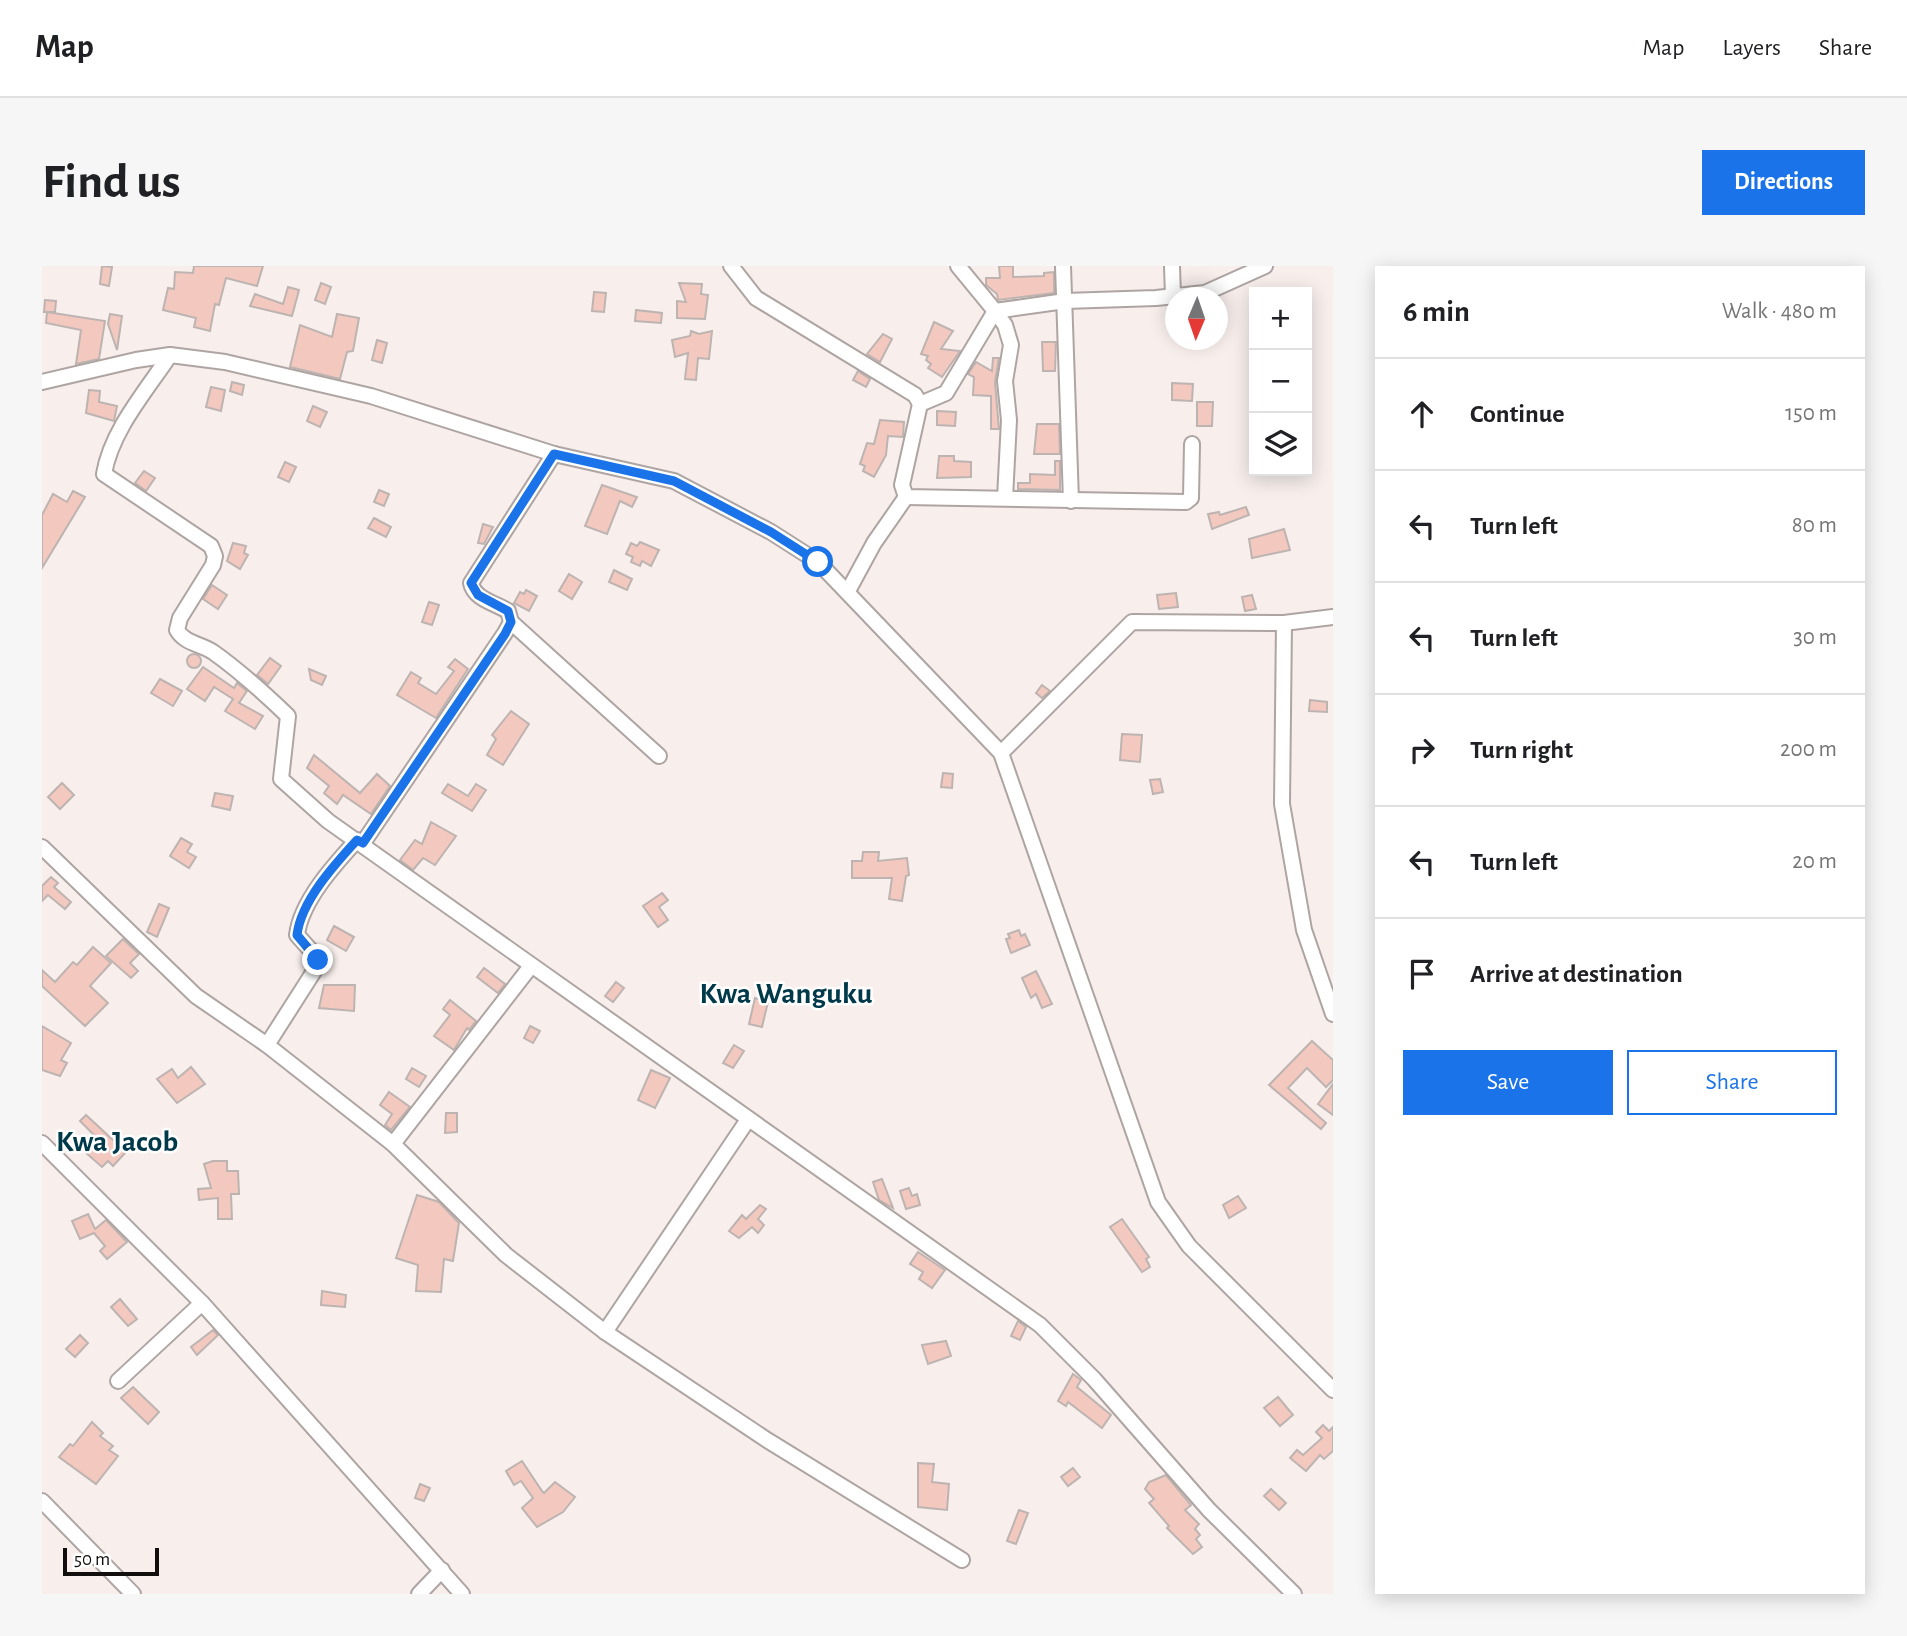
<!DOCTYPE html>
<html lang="en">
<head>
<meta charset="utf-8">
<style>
  :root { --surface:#fff; --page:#f6f6f6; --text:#202124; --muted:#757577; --line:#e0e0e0; --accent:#1a73e8 }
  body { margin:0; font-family:"Alegreya Sans",sans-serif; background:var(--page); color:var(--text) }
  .controls { position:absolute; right:21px; top:21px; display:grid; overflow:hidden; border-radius:0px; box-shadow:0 4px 18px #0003 }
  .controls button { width:63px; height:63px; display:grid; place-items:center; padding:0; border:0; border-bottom:2px solid var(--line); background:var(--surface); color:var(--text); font:35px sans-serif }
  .compass { position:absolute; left:1123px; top:21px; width:63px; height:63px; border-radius:50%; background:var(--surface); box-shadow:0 4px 18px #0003; rotate:182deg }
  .scale { position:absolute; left:21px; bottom:18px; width:96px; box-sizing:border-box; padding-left:7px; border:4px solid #110e0d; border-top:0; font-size:19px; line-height:24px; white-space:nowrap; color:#110e0d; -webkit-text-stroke:5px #fff; paint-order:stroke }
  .stop { position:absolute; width:21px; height:21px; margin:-16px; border:5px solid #1a73e8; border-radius:50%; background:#fff }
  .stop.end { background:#1a73e8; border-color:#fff; box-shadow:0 2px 7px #0008 }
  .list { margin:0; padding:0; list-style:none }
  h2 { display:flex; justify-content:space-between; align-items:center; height:91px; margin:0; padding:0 28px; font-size:30px }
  h2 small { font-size:23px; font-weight:400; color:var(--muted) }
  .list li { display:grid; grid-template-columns:46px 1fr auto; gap:21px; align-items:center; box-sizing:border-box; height:112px; padding:0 28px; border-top:2px solid var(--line) }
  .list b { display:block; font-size:26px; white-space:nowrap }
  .list em { font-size:23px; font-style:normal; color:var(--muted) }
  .actions { display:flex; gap:14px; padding:21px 28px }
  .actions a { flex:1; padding:16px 0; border:2px solid var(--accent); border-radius:0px; text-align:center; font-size:24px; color:var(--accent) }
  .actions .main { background:var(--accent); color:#fff }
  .icon { flex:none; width:38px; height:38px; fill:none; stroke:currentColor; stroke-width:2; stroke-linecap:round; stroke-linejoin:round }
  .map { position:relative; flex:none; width:1291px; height:1328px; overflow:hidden; border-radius:0px }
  header { display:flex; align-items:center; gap:42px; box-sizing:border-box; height:98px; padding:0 35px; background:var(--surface); border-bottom:2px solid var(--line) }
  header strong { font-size:33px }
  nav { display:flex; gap:38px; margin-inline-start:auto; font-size:24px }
  .intro { display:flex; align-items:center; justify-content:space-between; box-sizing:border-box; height:168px; padding:0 42px }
  h1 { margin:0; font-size:49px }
  .button { padding:18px 32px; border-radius:0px; background:var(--accent); color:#fff; font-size:24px; font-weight:700 }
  main { display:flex; gap:42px; padding:0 42px }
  aside { flex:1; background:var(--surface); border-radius:0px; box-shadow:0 4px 18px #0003 }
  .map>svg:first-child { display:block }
  .building { fill:#f3c8be; stroke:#bdb4b2; stroke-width:2 }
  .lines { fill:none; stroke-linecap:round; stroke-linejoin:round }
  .minor-casing { stroke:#aea5a3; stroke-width:18 }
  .minor { stroke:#fff; stroke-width:14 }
  .route { stroke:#1a73e8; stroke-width:9 }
  .labels { text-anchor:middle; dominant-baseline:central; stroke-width:5; stroke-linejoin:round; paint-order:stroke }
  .quarter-label { font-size:30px; font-weight:bold; fill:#003949; stroke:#fff }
</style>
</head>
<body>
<header>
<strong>Map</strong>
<nav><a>Map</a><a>Layers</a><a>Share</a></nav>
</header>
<div class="intro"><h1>Find us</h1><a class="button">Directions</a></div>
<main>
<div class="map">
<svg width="1291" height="1328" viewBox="0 0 1291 1328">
  <rect width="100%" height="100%" fill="#f8efed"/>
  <!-- building -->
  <g class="building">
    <path d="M60,0L70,1L67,20L58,18Z"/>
    <path d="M152,0H221L215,20L184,12L177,39L173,38L168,65L152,61L154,52L121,44L126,22L132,23L133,6L151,7Z"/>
    <path d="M957,0H971V11L1002,10V7L1012,6V27L956,34L955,28L944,19V12H958Z"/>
    <path d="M279,17L289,21L283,38L273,34Z"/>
    <path d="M637,17L660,18L659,28L666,29L663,53L635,52V35L644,36Z"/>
    <path d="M246,21L257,24L250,50L208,40L213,28L241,38Z"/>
    <path d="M552,26L564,27L562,46L550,45Z"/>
    <path d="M3,34L14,35L13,46H2Z"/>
    <path d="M594,44L620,47L619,57L593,55Z"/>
    <path d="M5,46L63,55L57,93L34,98L39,64L4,57Z"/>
    <path d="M68,48L80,50L75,84L66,58Z"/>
    <path d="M295,48L317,52L311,85L305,86L298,113L248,101L258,59L290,71Z"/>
    <path d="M892,56L911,65L899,83L918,85L900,111L886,102L889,98L884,94L886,90L879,88Z"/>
    <path d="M649,65L657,68L670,65L667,93L656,92L654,114L643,113L646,87L633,91L630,74L648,70Z"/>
    <path d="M841,68L850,73L838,96L825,88Z"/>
    <path d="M335,74L345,77L340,97L330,94Z"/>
    <path d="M1000,76H1014L1013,105H1001Z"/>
    <path d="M951,92H957L953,116L957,163H949V130L931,129L932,111L926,108L934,96L950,105Z"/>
    <path d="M816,105L828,113L824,121L811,114Z"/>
    <path d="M190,116L202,119L200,129L188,125Z"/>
    <path d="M1130,117L1151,118L1150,135L1130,134Z"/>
    <path d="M169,121L183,124L179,145L164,141Z"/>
    <path d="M47,124L58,125L57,136L75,140L72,155L44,147Z"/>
    <path d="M1155,136H1171L1170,160H1155Z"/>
    <path d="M271,140L285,146L278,161L265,155Z"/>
    <path d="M895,145L914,146L913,160L895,159Z"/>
    <path d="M838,154L862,156L861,171L846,170L844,189L832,211L821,205L823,200L818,198L825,177L832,178Z"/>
    <path d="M995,158H1017L1018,188H992Z"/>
    <path d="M897,190H912V195L929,196V211L895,212Z"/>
    <path d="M1013,195H1018V224L976,223V217H988V208L1013,209Z"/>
    <path d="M243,196L254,201L247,216L236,211Z"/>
    <path d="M102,205L113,212L104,225L93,217Z"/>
    <path d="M560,219L595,231L590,241L578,235L565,268L543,260Z"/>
    <path d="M337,224L347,228L342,240L332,236Z"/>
    <path d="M31,225L43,231L0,302V249L11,228L25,236Z"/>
    <path d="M1204,241L1207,249L1170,263L1166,248L1177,246L1178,249Z"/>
    <path d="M332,252L349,261L344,271L326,262Z"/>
    <path d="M441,258L451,261L442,278L436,277Z"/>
    <path d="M1242,263L1248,284L1210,292L1207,273Z"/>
    <path d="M598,276L617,284L609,300L600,295L598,300L589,296L591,291L584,288L589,277L595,280Z"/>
    <path d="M191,277L204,280L202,287L206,289L198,303L185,295Z"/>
    <path d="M572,304L590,313L585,324L567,316Z"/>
    <path d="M527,308L540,316L530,333L517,325Z"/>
    <path d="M170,319L185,329L176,343L161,333Z"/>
    <path d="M484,324L495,330L487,345L472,337L478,326L482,328Z"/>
    <path d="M1134,327L1136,341L1117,343L1115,329Z"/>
    <path d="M1210,329L1214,343L1203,345L1200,331Z"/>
    <path d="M387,336L397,339L390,359L380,356Z"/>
    <circle cx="152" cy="395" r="7"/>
    <path d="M228,392L239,400L226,418L215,409Z"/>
    <path d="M413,393L426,403L394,452L355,429L369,406L379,412L376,417L394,428L412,405L406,401Z"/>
    <path d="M161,401L192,422L195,417L205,425L197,437L221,450L213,463L183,445L191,433L172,421L163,435L145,423Z"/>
    <path d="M267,403L284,410L280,419L269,414Z"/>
    <path d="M118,413L140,425L131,440L109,427Z"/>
    <path d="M1000,419L1008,425L1000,432L994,427Z"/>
    <path d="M1268,434L1285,436V446L1267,445Z"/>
    <path d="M469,445L487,458L461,499L445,489L454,473L450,469Z"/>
    <path d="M1080,468L1100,469L1098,496L1078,494Z"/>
    <path d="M272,489L318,527L335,508L348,520L329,548L301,529L295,538L282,527L287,520L265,502Z"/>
    <path d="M901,507L911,508L910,522L899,521Z"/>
    <path d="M1118,513L1121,526L1111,528L1108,514Z"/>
    <path d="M20,517L32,529L18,543L6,531Z"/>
    <path d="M406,518L426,530L434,518L444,524L430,545L400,527Z"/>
    <path d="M173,527L191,530L188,544L170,540Z"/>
    <path d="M389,556L414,570L393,599L381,592L371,604L358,594L373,574L380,578Z"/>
    <path d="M139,572L150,578L145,586L154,591L147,602L128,590Z"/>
    <path d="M821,586H837L836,595L865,592L867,609L864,610L860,635L847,633L850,612H810V595H820Z"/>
    <path d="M9,611L16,617L12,621L29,636L23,643L6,629L0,635V620Z"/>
    <path d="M620,627L626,634L617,641L626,654L616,661L601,640Z"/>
    <path d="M117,638L127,642L115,671L105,666Z"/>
    <path d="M292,660L312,671L304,685L285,674Z"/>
    <path d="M977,664L979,670L983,668L988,679L969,687L964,673L968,672L966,668Z"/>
    <path d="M81,673L97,688L88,697L96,705L89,712L64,690Z"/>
    <path d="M51,681L69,697L48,720L66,737L43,760L0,720V704L13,716L31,696L35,699Z"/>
    <path d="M442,702L463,718L456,727L435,711Z"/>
    <path d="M994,705L1010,738L1000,742L994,728L989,732L980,712Z"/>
    <path d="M574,716L582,722L571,736L563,730Z"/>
    <path d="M282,719H313L312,745L277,742Z"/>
    <path d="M713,732L726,736L720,761L707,758Z"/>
    <path d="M408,734L434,755L427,764L425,762L412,784L392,770L408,749L401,743Z"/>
    <path d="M0,760L29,777L19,794L25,797L18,810L0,804Z"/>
    <path d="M488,760L498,765L491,777L482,772Z"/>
    <path d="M1270,775L1291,794V814L1284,821L1265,802L1246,822L1284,857L1279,863L1227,819Z"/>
    <path d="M692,779L702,785L691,802L681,797Z"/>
    <path d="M149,801L163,818L135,837L115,813L130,803L136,812Z"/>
    <path d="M370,802L384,810L377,821L364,813Z"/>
    <path d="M609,804L628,812L613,842L596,834Z"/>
    <path d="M1291,818V849L1276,838Z"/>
    <path d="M347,826L368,841L349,864L343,859L350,848L338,839Z"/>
    <path d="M404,847H415V866L403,867Z"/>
    <path d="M44,849L84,886L71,900L66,895L60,901L44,887L56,873L38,855Z"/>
    <path d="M171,895H185V905H196L197,928H189L190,953H176V932L157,934L156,923L169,922L162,898Z"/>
    <path d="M840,913L851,942L837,934L831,916Z"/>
    <path d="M867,922L870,930L875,928L878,939L864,943L858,925Z"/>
    <path d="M375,929L397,936L417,957L411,995L402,993L399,1026L374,1025L376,999L354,992Z"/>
    <path d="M1196,930L1204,942L1187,952L1181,939Z"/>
    <path d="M718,939L724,943L716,953L722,959L716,967L710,961L697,972L687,965L700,949L704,953Z"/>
    <path d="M46,948L53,963L64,954L85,976L65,993L58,985L63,980L52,967L38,973L30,955Z"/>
    <path d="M1080,953L1107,991L1104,993L1108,1001L1100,1006L1068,961Z"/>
    <path d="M876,986L903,1004L890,1022L877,1013L881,1006L868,998Z"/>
    <path d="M280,1025L304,1029L303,1041L279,1039Z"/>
    <path d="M78,1033L95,1053L86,1060L69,1041Z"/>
    <path d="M976,1055L984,1061L978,1074L969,1070Z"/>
    <path d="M171,1064L176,1069L155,1089L149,1081Z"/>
    <path d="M38,1069L46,1077L33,1091L24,1083Z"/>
    <path d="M904,1075L909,1090L886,1098L880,1079Z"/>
    <path d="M1031,1108L1039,1114L1035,1121L1069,1149L1060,1162L1026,1136L1024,1140L1016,1135Z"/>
    <path d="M91,1121L117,1146L106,1158L79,1132Z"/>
    <path d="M1236,1131L1251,1149L1238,1160L1222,1142Z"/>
    <path d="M50,1156L61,1167L58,1170L71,1180L67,1184L76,1190L54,1218L17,1191L28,1178L31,1180Z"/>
    <path d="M1281,1159L1287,1165L1291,1161V1185L1282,1193L1278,1189L1264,1205L1248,1192L1255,1184L1261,1189L1280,1172L1274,1166Z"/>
    <path d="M480,1195L500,1225L502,1227L513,1216L533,1231L521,1246L495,1261L480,1242L491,1232L479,1215L472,1219L464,1205Z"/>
    <path d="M876,1197L892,1198L890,1216L907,1218L905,1244L876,1241Z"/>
    <path d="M1031,1202L1038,1211L1026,1220L1019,1211Z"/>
    <path d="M1124,1209L1149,1239L1143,1244L1157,1258L1153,1263L1158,1269L1154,1273L1160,1281L1151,1288L1125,1262L1127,1260L1107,1237L1112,1233L1103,1223L1107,1216Z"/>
    <path d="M378,1218L388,1222L382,1235L373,1232Z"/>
    <path d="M1229,1223L1244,1237L1237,1244L1222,1230Z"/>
    <path d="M977,1244L986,1247L974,1278L965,1275Z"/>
  </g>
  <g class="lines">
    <defs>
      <g id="minor">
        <path d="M689,0L714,32L873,129L878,138L860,219L864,231L1144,236L1149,232L1150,178"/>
        <path d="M916,0L953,45L1023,35L1114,32L1163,27L1223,0"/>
        <path d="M1021,0L1029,235"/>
        <path d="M1130,0L1131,30"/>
        <path d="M128,89C104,125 69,165 62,208L169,280L173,290L171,299L138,352L135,364C142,377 159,378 171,386C198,405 222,427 246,450L239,513L286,555L998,1059L1052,1113L1167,1244L1252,1328"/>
        <path d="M0,116L94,94L128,89L183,96L329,130L512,188L632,215L729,266L776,296L959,487L1116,936L1147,980L1291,1124"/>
        <path d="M878,138L904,127L953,45L963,59L969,79L963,115L967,154L963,232"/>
        <path d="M806,325L832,277L864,231"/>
        <path d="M469,356L617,490"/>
        <path d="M1242,357L1240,538L1262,664L1291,748"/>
        <path d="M959,487L1090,356L1242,357L1291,351"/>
        <path d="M321,577L463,367L469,356L466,345C453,337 432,333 429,317L512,188"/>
        <path d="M0,581L154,730L225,779L351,878L464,989L563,1066L725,1174L920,1294"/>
        <path d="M225,779L276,699L272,688L255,669C259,635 293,598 315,574"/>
        <path d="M0,877L160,1037L420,1328"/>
        <path d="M351,878L489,700"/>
        <path d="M563,1066L705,855"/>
        <path d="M76,1115L160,1037"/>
        <path d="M0,1235L91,1328"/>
        <path d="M377,1328L400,1304"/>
      </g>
    </defs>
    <!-- minor casing -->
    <use href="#minor" class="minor-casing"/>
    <!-- minor -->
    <use href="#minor" class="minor"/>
  </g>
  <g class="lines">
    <!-- route -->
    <path class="route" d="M276,694L255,669C259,635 293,598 315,574L321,577L463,368L469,356L466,345L436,329L429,317L512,188L632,215L729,266L776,296"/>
  </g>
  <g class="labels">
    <!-- quarter labels -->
    <g class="quarter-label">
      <text x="744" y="728">Kwa Wanguku</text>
      <text x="75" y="876">Kwa Jacob</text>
    </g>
  </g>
</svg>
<div class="controls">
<button>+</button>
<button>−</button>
<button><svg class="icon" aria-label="layers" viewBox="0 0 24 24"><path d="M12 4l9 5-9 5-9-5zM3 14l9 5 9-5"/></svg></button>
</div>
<svg class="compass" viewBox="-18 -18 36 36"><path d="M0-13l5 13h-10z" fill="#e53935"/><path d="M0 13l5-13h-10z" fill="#757577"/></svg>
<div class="scale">50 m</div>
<div class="stop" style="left:776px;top:296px"></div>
<div class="stop end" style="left:276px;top:694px"></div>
</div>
<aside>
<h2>6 min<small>Walk · 480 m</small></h2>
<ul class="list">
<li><svg class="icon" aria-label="ahead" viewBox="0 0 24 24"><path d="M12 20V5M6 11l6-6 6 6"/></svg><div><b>Continue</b></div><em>150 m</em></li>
<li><svg class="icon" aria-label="left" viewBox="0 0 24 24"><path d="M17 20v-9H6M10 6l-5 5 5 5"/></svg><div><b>Turn left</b></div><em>80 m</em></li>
<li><svg class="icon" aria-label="left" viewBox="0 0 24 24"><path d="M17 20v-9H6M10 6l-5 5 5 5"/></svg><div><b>Turn left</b></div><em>30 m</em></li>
<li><svg class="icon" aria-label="right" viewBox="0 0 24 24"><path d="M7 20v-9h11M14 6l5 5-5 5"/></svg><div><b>Turn right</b></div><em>200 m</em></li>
<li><svg class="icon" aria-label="left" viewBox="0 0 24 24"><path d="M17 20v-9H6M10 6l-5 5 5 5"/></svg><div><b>Turn left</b></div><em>20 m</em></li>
<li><svg class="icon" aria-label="arrive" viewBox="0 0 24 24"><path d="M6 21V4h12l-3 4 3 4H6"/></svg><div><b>Arrive at destination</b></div></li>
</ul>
<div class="actions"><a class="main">Save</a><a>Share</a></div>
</aside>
</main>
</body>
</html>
